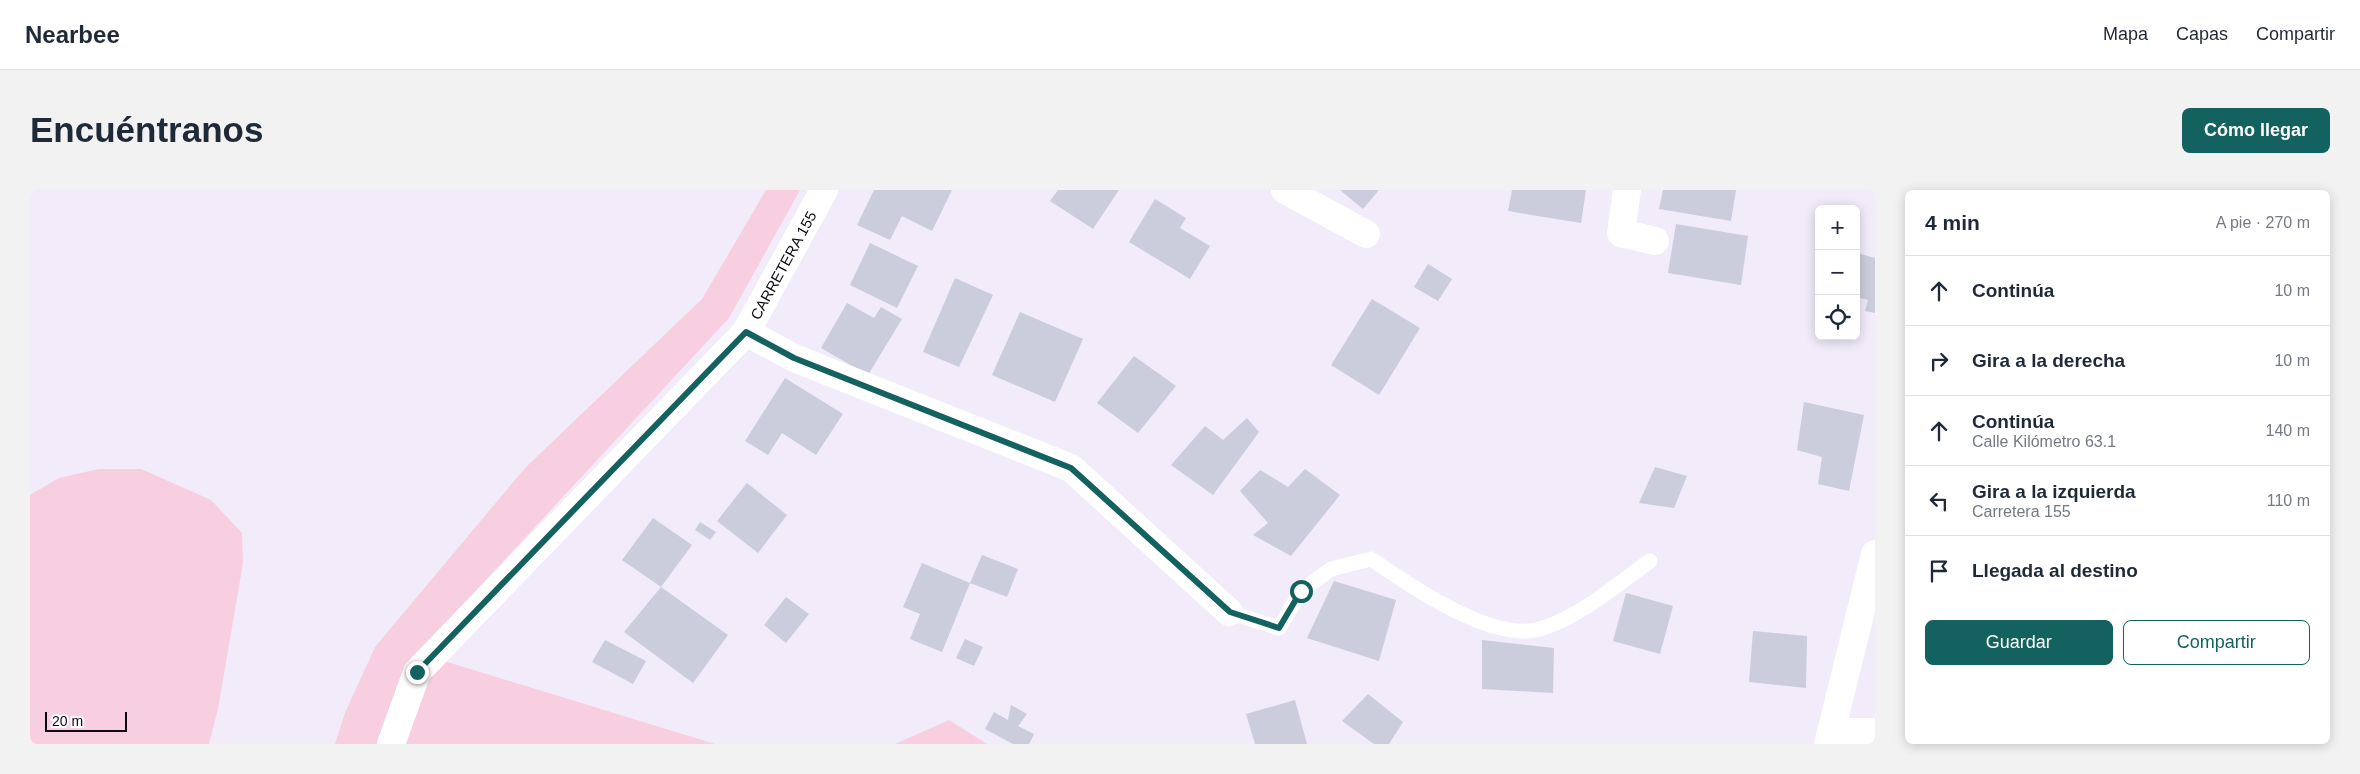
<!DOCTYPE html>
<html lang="es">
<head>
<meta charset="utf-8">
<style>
  :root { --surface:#fff; --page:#f2f2f3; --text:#1f2937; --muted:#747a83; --line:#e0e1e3; --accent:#13625f }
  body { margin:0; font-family:Helvetica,sans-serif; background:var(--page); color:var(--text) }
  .controls { position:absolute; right:15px; top:15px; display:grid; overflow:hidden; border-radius:8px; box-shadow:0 2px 12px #0003 }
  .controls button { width:45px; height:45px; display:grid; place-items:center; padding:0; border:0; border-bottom:1px solid var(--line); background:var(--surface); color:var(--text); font:25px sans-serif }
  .scale { position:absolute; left:15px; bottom:12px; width:82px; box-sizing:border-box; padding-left:5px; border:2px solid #0d0b10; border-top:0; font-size:14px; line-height:18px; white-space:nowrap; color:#0d0b10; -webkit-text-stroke:4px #fcfafd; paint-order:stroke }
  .stop { position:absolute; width:15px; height:15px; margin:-11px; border:4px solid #13625f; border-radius:50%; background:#fff }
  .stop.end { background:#13625f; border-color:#fff; box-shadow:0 1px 5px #0008 }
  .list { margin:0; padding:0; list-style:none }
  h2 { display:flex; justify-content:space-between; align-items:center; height:65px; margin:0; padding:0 20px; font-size:21px }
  h2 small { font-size:16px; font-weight:400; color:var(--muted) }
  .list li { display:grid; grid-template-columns:32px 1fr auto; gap:15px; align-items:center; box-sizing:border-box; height:70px; padding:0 20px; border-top:1px solid var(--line) }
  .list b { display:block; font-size:19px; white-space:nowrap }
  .list p { margin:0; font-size:16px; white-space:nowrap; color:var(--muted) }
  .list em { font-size:16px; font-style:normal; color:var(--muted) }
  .actions { display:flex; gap:10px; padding:15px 20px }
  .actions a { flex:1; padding:11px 0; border:1px solid var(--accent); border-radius:8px; text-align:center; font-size:18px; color:var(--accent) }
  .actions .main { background:var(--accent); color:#fff }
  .icon { flex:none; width:28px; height:28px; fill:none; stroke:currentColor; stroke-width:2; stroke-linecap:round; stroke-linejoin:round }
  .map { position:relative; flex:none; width:1845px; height:554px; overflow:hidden; border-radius:8px }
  header { display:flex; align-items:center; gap:30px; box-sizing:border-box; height:70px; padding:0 25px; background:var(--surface); border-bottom:1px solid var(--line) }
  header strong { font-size:24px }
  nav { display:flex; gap:28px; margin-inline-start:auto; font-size:18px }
  .intro { display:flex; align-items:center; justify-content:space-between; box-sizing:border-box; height:120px; padding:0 30px }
  h1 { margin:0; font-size:35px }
  .button { padding:12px 22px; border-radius:8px; background:var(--accent); color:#fff; font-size:18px; font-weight:700 }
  main { display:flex; gap:30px; padding:0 30px }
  aside { flex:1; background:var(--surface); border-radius:8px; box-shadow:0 2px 12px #0003 }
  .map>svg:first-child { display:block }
  .green { fill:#f7cfe0 }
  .building { fill:#cbcddc }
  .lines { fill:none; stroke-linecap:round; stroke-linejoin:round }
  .service { stroke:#fff; stroke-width:15 }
  .minor { stroke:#fff; stroke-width:28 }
  .tertiary { stroke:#fff; stroke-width:28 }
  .route { stroke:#13625f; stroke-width:6 }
  .labels { text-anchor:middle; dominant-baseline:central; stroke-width:4; stroke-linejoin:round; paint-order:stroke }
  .street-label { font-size:15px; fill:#0d0b10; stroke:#fcfafd }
</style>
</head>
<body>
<header>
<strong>Nearbee</strong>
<nav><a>Mapa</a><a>Capas</a><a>Compartir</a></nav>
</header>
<div class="intro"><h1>Encuéntranos</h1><a class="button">Cómo llegar</a></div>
<main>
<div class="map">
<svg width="1845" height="554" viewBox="0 0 1845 554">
  <rect width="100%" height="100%" fill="#f1ebfa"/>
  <!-- green -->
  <g class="green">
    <path d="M736,0H770L699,128L388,463L685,554H305L315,523L345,457L495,278L672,109Z"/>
    <path d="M69,279H111L181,310L212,343L213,373L188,519L179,554H0V305L29,288Z"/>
    <path d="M919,530L957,554H865Z"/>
  </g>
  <!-- building -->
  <g class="building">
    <path d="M844,0H922L902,41L872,26L860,50L827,35Z"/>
    <path d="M1028,0H1089L1063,39L1020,11Z"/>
    <path d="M1310,0H1349L1333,19Z"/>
    <path d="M1482,0H1556L1551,33L1478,21Z"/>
    <path d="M1633,0H1706L1701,31L1629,19Z"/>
    <path d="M1125,9L1156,28L1150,38L1180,56L1160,89L1099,52Z"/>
    <path d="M1646,34L1718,46L1711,95L1638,83Z"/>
    <path d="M840,53L888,76L867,118L820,95Z"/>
    <path d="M1827,63L1845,68V123L1835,121L1838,110L1826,107Z"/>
    <path d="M1398,74L1422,89L1408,111L1384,97Z"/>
    <path d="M925,88L963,105L929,177L893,162Z"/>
    <path d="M1342,109L1390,138L1349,205L1301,175Z"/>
    <path d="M817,113L844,128L851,117L872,129L838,185L791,158Z"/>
    <path d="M990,122L1053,149L1025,212L962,185Z"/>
    <path d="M1104,166L1146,196L1108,243L1067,213Z"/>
    <path d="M755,188L813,224L786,265L752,243L738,265L715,251Z"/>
    <path d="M1774,212L1834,225L1819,301L1788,294L1792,267L1767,260Z"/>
    <path d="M1217,228L1229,242L1183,305L1141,275L1175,236L1193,250Z"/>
    <path d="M1625,277L1657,286L1644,318L1609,313Z"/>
    <path d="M1275,279L1310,305L1261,366L1223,345L1238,333L1210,301L1230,280L1258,297Z"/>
    <path d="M717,293L757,325L728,363L687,331Z"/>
    <path d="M623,328L662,355L631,397L592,370Z"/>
    <path d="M670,332L686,342L680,350L665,340Z"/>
    <path d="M952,365L988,379L977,407L940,393Z"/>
    <path d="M892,373L940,393L912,462L880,449L890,424L873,417Z"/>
    <path d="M1304,391L1366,410L1349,471L1277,448Z"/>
    <path d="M631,397L698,445L663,493L594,442Z"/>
    <path d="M1596,403L1643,416L1630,464L1583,451Z"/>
    <path d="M756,407L779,424L756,453L734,435Z"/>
    <path d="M1723,441L1777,446L1776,498L1719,492Z"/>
    <path d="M935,449L953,457L944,476L926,468Z"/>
    <path d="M575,450L616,471L603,494L562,472Z"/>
    <path d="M1452,450L1524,458L1523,503L1452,499Z"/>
    <path d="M1338,504L1373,532L1359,554H1344L1312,531Z"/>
    <path d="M1265,510L1277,554H1225L1216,524Z"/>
    <path d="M981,515L997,524L988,536L1004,544L999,554H983L955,539L964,522L978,530Z"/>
  </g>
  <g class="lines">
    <!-- service -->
    <path class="service" d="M1199,422L1249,438L1271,401L1301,379L1341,369C1379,395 1462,453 1510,439C1550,427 1586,395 1620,371"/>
    <!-- minor -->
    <g class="minor">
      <path d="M1255,0L1336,44"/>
      <path d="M1597,0L1591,43L1625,51"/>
      <path d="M716,142L764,168L1041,278L1199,422"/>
      <path d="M1801,542H1845"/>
      <path d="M1798,554L1845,364"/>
    </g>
    <!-- tertiary -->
    <path class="tertiary" id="s1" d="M361,554L387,482L716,142L794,0"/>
  </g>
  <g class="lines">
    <!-- route -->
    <path class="route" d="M387,482L716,142L764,168L1041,278L1200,422L1249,438L1271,401"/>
  </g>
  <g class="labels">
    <!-- street labels -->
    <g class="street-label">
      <text stroke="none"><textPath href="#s1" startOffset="626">CARRETERA 155</textPath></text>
    </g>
  </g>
</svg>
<div class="controls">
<button>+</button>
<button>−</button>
<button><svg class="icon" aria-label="locate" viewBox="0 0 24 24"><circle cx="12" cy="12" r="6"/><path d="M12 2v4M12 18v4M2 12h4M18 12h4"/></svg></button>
</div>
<div class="scale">20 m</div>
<div class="stop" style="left:1271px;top:401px"></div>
<div class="stop end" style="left:387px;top:482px"></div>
</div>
<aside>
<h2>4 min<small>A pie · 270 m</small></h2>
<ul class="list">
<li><svg class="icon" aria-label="ahead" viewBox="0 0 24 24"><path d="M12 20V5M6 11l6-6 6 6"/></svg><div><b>Continúa</b></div><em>10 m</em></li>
<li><svg class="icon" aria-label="right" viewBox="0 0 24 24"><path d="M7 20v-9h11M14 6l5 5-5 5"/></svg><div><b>Gira a la derecha</b></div><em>10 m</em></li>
<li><svg class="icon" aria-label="ahead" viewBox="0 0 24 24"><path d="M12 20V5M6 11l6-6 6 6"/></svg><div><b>Continúa</b><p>Calle Kilómetro 63.1</p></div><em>140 m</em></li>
<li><svg class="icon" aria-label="left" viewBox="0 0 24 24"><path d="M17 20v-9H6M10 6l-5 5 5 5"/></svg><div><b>Gira a la izquierda</b><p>Carretera 155</p></div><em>110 m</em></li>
<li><svg class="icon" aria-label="arrive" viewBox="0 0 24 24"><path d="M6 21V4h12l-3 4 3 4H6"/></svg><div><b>Llegada al destino</b></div></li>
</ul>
<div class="actions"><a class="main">Guardar</a><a>Compartir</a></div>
</aside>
</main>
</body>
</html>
